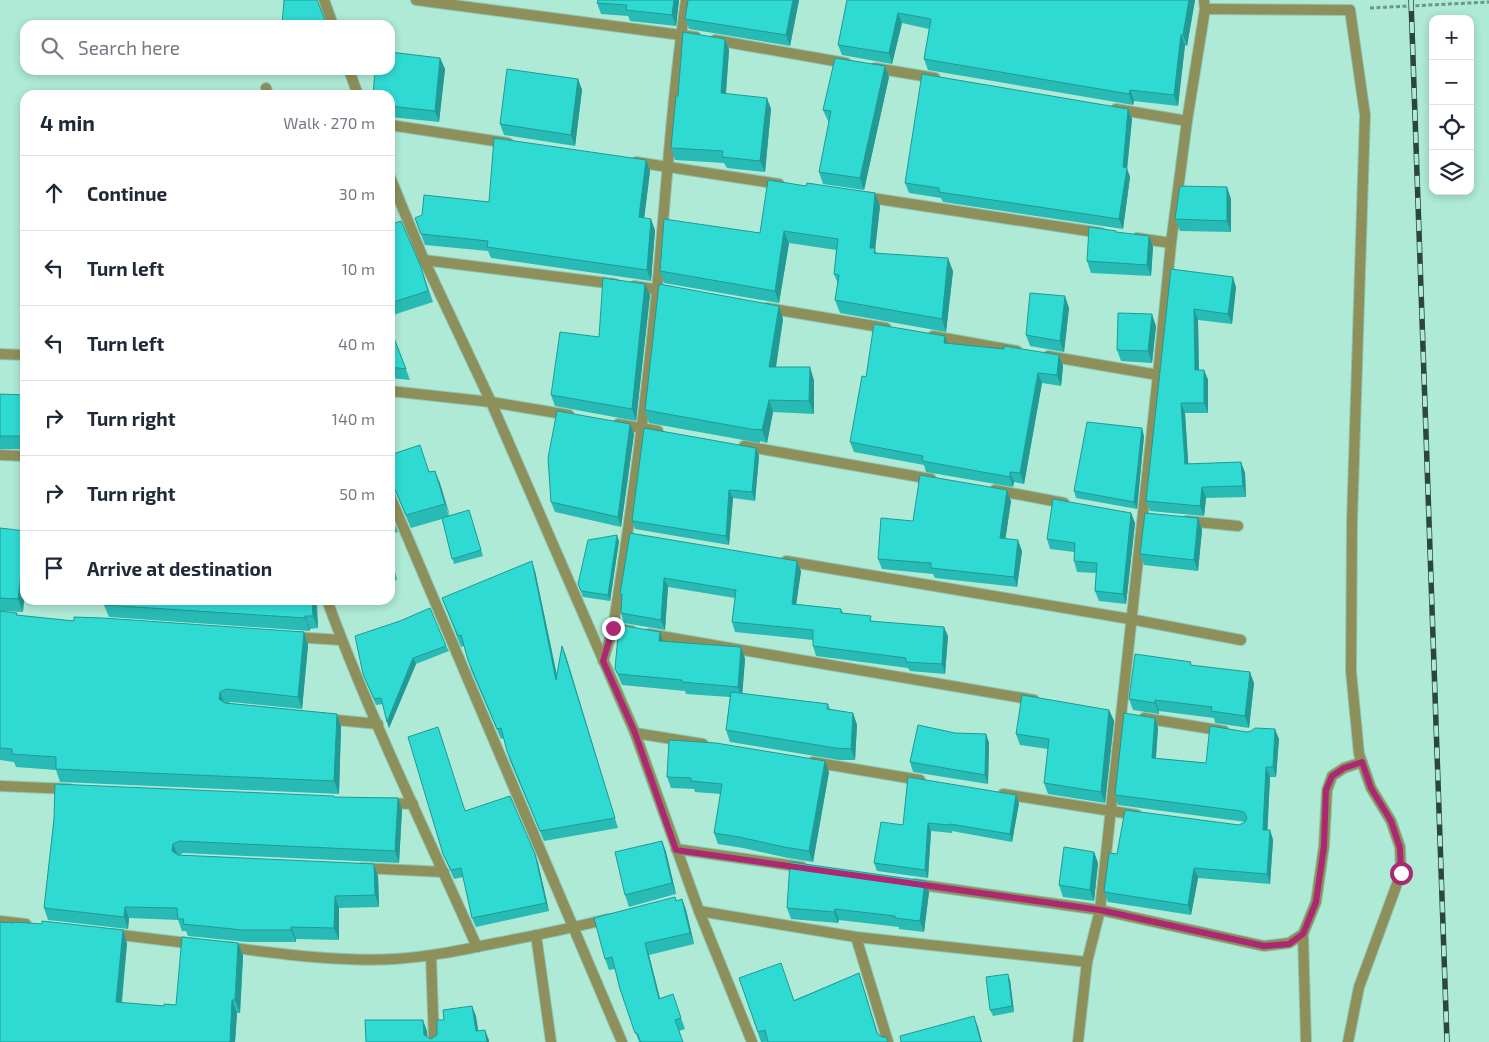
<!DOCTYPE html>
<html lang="en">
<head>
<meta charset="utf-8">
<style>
  :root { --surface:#fff; --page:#f6f6f7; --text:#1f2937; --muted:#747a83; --line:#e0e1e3 }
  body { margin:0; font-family:"Exo 2",sans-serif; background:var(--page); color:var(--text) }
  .controls { position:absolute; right:15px; top:15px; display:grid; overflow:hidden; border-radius:10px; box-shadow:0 2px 8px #0003 }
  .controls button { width:45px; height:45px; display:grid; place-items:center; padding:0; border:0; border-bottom:1px solid var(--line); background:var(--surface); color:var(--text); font:25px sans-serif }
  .stop { position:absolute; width:15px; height:15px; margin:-11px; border:4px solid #ac2873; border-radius:50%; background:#fff }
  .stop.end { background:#ac2873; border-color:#fff; box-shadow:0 1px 5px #0008 }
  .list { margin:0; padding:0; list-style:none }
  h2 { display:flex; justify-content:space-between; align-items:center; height:65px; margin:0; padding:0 20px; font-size:21px }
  h2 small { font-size:16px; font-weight:400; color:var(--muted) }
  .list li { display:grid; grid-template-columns:32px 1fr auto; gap:15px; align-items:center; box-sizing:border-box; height:75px; padding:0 20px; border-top:1px solid var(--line) }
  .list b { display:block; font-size:19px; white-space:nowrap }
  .list em { font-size:16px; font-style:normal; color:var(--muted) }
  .icon { flex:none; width:28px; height:28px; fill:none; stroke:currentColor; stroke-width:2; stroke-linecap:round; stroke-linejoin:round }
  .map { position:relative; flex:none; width:1489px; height:1042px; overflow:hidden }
  .search { position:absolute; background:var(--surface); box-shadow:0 2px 8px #0003; left:20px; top:20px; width:375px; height:55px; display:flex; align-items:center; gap:12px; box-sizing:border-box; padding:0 18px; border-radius:15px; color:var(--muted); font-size:19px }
  .panel { position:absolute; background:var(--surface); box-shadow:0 2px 8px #0003; left:20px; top:90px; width:375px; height:515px; border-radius:15px }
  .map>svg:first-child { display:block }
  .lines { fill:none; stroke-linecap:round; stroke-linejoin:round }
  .lane-casing { stroke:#90c5b3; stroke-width:12 }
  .street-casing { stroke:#90c5b3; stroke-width:12 }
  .path { stroke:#6b9788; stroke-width:3; stroke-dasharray:4 2.5; stroke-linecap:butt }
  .lane { stroke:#8d905a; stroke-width:10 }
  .street { stroke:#8d905a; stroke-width:10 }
  .rail-casing { stroke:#2a463d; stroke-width:5.5 }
  .rail { stroke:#aeead5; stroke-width:4; stroke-dasharray:11; stroke-linecap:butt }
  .wall { fill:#28bbb5 }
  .shaded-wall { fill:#219994 }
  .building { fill:#2fdad3; stroke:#219994 }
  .route { stroke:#ac2873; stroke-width:6 }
</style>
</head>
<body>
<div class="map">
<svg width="1489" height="1042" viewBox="0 0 1489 1042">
  <rect width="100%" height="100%" fill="#aeead5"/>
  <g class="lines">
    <defs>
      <path id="lane" d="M1303,934L1306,1042"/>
      <g id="street">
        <path d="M324,0L333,25"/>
        <path d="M416,0L696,37"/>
        <path d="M1205,9L1350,10L1365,115L1352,521L1351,671L1359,754L1371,788L1391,821L1400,847L1401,873L1359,987L1348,1042"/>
        <path d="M715,40L846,63"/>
        <path d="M875,68L935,78"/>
        <path d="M349,70L358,95"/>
        <path d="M266,88L268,95"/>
        <path d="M1116,109L1187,121"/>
        <path d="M390,125L508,143"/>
        <path d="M636,162L779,184"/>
        <path d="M390,177L424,260L491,402L635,733L699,911L752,1042"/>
        <path d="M865,197L1101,233"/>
        <path d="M1137,238L1171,243"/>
        <path d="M424,260L615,284"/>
        <path d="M634,286L672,292"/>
        <path d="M767,308L886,328"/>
        <path d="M933,336L1017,351"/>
        <path d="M0,354L25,355"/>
        <path d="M1048,356L1158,375"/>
        <path d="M390,391L491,402L569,415"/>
        <path d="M618,424L658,431"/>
        <path d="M744,446L931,479"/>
        <path d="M0,455L25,456"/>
        <path d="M995,490L1064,503"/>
        <path d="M390,496L622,1042"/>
        <path d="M1187,521L1238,526"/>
        <path d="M786,561L1130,619L1241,640"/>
        <path d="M327,600C370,718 426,832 477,947"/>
        <path d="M613,628C631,516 646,403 657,290C666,193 672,96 686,0"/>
        <path d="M649,634L1034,700"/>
        <path d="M293,637L341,640"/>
        <path d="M603,661L613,628L632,631"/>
        <path d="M1144,718L1224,731"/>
        <path d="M326,719L378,724"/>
        <path d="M635,733L703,744"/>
        <path d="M813,762L920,780"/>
        <path d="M0,786L69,789"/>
        <path d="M1003,794L1137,815"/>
        <path d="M388,803L413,804"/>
        <path d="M676,849L802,867"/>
        <path d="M362,868L444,872"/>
        <path d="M915,884L1100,910L1264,946L1289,943L1303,934L1316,902L1324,846L1327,790L1332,776L1344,768L1362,762"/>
        <path d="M699,911L856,937L1087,962"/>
        <path d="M0,921L26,924"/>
        <path d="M113,934L195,944"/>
        <path d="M536,935L551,1042"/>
        <path d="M856,937L888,1042"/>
        <path d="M227,947C282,954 339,962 394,959C429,957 462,950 496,943C533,936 571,928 608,919"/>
        <path d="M431,956L434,1042"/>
        <path d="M1078,1042L1087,962L1100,910L1158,375L1171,243L1187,121L1205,9L1204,0"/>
      </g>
    </defs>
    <!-- lane casing -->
    <use href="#lane" class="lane-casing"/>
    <!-- street casing -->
    <use href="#street" class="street-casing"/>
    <!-- path -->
    <path class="path" d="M1370,8L1489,2"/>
    <!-- lane -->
    <use href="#lane" class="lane"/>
    <!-- street -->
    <use href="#street" class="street"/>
    <defs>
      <path id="rail" d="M1411,0L1447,1042"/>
    </defs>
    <!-- rail casing -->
    <use href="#rail" class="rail-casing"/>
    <!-- rail -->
    <use href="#rail" class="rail"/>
  </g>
  <!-- wall -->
  <g class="wall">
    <path d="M598,0H679L676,26L630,21L628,16L601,14L597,3Z"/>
    <path d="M799,0L790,46L689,29L685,19Z"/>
    <path d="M847,0H1195L1187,46L1185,45L1178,106L1134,101L1133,105L928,70L924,59L929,29L902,23L892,64L842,55L838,45Z"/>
    <path d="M725,39L729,50L726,94L771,109L765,172L727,168L724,163L675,160L671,148L678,96Z"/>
    <path d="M440,58L445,69L439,122L390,117V95Z"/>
    <path d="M889,77L864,190L823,184L819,172L829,122L828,121L823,110Z"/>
    <path d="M578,79L582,90L575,146L504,135L500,124Z"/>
    <path d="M1128,109L1132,119L1127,169L1130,177L1123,229L943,202L941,198L909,193L905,183Z"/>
    <path d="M646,160L650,171L644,218L655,230L651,281L491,258L488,251L425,245L415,218L489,202Z"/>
    <path d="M1231,199V232L1180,231L1175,219Z"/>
    <path d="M880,206L875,250L876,253L953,271L946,332L840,313L835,300L838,284L834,274L836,250L789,243L779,303L664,283L660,271L760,233Z"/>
    <path d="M390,225L421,267L433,302L390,316Z"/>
    <path d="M1117,233L1153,247L1151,276L1091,273L1087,261Z"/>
    <path d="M1171,269L1236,287L1232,324L1198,320L1199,370H1204L1208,380V413H1185L1188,464L1241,462L1245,473L1246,497L1206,498L1204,516L1150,511L1146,501Z"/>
    <path d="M650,295L636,421L555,406L551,395Z"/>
    <path d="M1069,308L1064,352L1030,346L1026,335Z"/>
    <path d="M783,319L776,367L814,380V414L773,412L767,443L760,441V443L649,423L645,410Z"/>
    <path d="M1156,326L1152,363L1121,361L1117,350Z"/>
    <path d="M390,328L406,369L410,380L390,378Z"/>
    <path d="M945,336L947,343L1059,355L1063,366L1061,386L1042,383L1024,484L1014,482L1013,487L926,472L924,465L854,452L850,442L866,377Z"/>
    <path d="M0,394L25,395V449H0Z"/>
    <path d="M634,434L621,527L555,512L551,502Z"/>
    <path d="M1144,436L1137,509L1076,498L1074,491Z"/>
    <path d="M756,448L759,456L755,501L733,498L729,545L635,529L632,521Z"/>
    <path d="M390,455L430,472L435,471L449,516L469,510L483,556L454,564L442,519L411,528L396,493L390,489Z"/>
    <path d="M1011,501L1005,539L1022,551L1017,587L935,578L933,574L882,569L878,559L913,521Z"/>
    <path d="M390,512L398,532L390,534Z"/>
    <path d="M1131,513L1135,523L1126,604L1099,601L1095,591L1096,573L1077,572L1074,561V552L1050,549L1047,539Z"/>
    <path d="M1198,518L1202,530L1198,571L1144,565L1140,554Z"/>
    <path d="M0,528L23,612L2,611L17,615L74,621L304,632L308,645L302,709L231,702L228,703L337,714L341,727L339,794L60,782L56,770L16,767L14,762L0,760Z"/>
    <path d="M630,533L801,571L796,604L841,609L843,613L873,621L948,636L945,674L910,671L908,668L816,656L813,646V640L735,632L732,622L735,598L668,587L665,630L624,623L621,613L622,598L620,594Z"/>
    <path d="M619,541L610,601L583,597L578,584Z"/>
    <path d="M390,554L397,580L390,582Z"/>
    <path d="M535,571L557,676L562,646L618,828L544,841L510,761L507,751L504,738L501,739L471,670L464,646L461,647L442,598Z"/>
    <path d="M104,600H317L318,628L310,629V631L109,617L104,605Z"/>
    <path d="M663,641L741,647L745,659L742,694L828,704L830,709L853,713L857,725L855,760H839L730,742L726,730L730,697L686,694L685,691L622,685L615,669Z"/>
    <path d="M446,646L449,651L416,664L389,728L383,704L376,705L363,674Z"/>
    <path d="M1192,665L1254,683L1249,728L1215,723L1214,718L1159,711V714L1133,710L1129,699Z"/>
    <path d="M1109,710L1114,721L1105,803L1048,794L1044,783L1048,749L1020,745L1016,734Z"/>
    <path d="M1155,718L1158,728L1156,758L1206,763L1279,739L1276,777H1270L1267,830H1270L1273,840L1270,884L1198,878L1191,915L1108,902L1104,892L1117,854L1239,825L1246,822L1118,805L1115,795Z"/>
    <path d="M986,734L989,743L988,784L913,772L910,762Z"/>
    <path d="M829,772L813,862L788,858L743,848L718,844L714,833L721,794L695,792L694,789L671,788L667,777Z"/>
    <path d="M1016,795L1019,803L1012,842L952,831V833L931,831L928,878L877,871L874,863L903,825Z"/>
    <path d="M334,796V797L402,810L399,863L183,853L180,855L378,876L379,907L339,908V940L296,939V942H247L188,936L186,931H182L178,920L129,918L128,929L48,920L44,908L54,819Z"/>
    <path d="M465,811L535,854L538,863L549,911L476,927L472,918L463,877L454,879L443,854Z"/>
    <path d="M662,841L666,852L676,894L629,907L625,895Z"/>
    <path d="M1094,852L1098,863L1094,901L1063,897L1059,885Z"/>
    <path d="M925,881L929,892L924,932L899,929V927L839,920L838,923L791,919L787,908Z"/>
    <path d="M675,897L677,901L682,899L686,910L694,944L649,955L660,999L677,1006L685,1029L679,1031L683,1042H639L620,989L615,969L609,970L605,959Z"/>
    <path d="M127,943L122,1003L164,1006L176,1005L238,943L243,956L240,1013H237L235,1042H0Z"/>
    <path d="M859,973L878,1034L882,1037L761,1042L739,978L794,1000Z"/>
    <path d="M1010,980L1014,1012L993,1016L990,1010Z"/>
  </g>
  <!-- shaded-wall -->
  <g class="shaded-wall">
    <path d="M674,0H679L676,26L672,15Z"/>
    <path d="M793,0H799L790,46L786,35Z"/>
    <path d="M1189,0H1195L1187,46L1183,35Z"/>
    <path d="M898,13L902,23L892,64L889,53Z"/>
    <path d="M1181,35L1185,45L1178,106L1174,95Z"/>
    <path d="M725,39L729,50L725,104L721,93Z"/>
    <path d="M440,58L445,69L439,122L435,111Z"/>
    <path d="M885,66L889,77L864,190L860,178Z"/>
    <path d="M578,79L582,90L575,146L571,135Z"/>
    <path d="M1130,90L1134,101L1133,105L1129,94Z"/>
    <path d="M767,98L771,109L765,172L760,161Z"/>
    <path d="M1128,109L1132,119L1127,169L1130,177L1123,229L1119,219Z"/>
    <path d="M646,160L650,171L643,228L639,217Z"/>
    <path d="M1227,187L1231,199V232L1227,221Z"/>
    <path d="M875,193L880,206L875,250L879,261L870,248Z"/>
    <path d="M651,219L655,230L651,281L647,270Z"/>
    <path d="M784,231L789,243L779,303L775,291Z"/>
    <path d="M1149,236L1153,247L1151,276L1147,265Z"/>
    <path d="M948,258L953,271L946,332L942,319Z"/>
    <path d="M1233,277L1236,287L1232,324L1228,314Z"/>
    <path d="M645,284L650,295L636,421L632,409Z"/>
    <path d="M1065,296L1069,308L1064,352L1060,341Z"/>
    <path d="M779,306L783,319L774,379L769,367Z"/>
    <path d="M1194,309L1198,320L1199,380L1195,370Z"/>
    <path d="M1152,314L1156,326L1152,363L1148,351Z"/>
    <path d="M945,336L948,346L944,343Z"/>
    <path d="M1059,355L1063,366L1061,386L1057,375Z"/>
    <path d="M810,367L814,380V414L809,401Z"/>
    <path d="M1204,370L1208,380V413L1204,403Z"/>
    <path d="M1038,373L1042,383L1024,484L1020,473Z"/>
    <path d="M769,400L773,412L767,443L762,430Z"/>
    <path d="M1181,403L1185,413L1189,474L1185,464Z"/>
    <path d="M630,424L634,434L621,527L618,517Z"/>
    <path d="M1142,428L1144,436L1137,509L1134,502Z"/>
    <path d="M756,448L759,456L755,501L752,492Z"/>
    <path d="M1241,462L1245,473L1246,497L1243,486Z"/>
    <path d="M435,471L440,483L450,516L445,504Z"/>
    <path d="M1010,472L1014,482L1013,487L1010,477Z"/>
    <path d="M1202,487L1206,498L1204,516L1200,506Z"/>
    <path d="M729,490L733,498L729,545L726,536Z"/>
    <path d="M1007,490L1011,501L1004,549L1000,538Z"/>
    <path d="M1131,513L1135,523L1126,604L1123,594Z"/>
    <path d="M1198,518L1202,530L1198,571L1194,560Z"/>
    <path d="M617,535L619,541L610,601L608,595Z"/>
    <path d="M1018,540L1022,551L1017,587L1014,577Z"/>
    <path d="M25,541V593L23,612L18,599Z"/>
    <path d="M390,554L397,580L393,568L390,558Z"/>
    <path d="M532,561L535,571L560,690L556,680Z"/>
    <path d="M797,561L801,571L795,613L792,604Z"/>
    <path d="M664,578L668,587L665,630L661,620Z"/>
    <path d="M312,600H316L318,628L313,616Z"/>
    <path d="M305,616L310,629V631L305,618Z"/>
    <path d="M944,627L948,636L945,674L942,664Z"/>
    <path d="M304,632L308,645L302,709L298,697Z"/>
    <path d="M660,632L664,644L659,641Z"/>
    <path d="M562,646L566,656L618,828L615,818Z"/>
    <path d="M741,647L745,659L742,698L738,687Z"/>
    <path d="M413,658L416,664L389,728L387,722Z"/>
    <path d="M1250,672L1254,683L1249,728L1245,716Z"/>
    <path d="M220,692L225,705L219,699Z"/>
    <path d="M1155,700L1159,711V714L1155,703Z"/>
    <path d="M1109,710L1114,721L1105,803L1101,792Z"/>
    <path d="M853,713L857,725L855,760L851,749Z"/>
    <path d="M337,714L341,727L339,794L334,781Z"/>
    <path d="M1155,718L1158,728L1155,768L1152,758Z"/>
    <path d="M1275,729L1279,739L1276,777L1273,767Z"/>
    <path d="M986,734L989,743L988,784L985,775Z"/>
    <path d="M825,761L829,772L813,862L809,851Z"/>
    <path d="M1266,767L1270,777L1267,840L1263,830Z"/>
    <path d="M1016,795L1019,803L1012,842L1010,834Z"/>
    <path d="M398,798L402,810L399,863L395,851Z"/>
    <path d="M928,823L931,831L928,878L925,870Z"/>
    <path d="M1270,830L1273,840L1270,884L1267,874Z"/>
    <path d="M662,841L666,852L676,894L672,883Z"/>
    <path d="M173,844L178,856L172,851Z"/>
    <path d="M1094,852L1098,863L1094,901L1090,890Z"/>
    <path d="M535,854L538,863L549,911L546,903Z"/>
    <path d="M374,864L378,876L379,907L375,895Z"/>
    <path d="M1194,868L1198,878L1191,915L1188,905Z"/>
    <path d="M925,881L929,892L924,932L920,921Z"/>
    <path d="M335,896L339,908V940L334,928Z"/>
    <path d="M682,899L686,910L694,944L690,933Z"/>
    <path d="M125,907L129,918L128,929L124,917Z"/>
    <path d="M835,909L839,920L838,923L834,912Z"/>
    <path d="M291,927L296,939V942L291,930Z"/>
    <path d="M123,930L127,943L120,1015L116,1002Z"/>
    <path d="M238,943L243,956L240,1013L235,1000Z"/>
    <path d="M645,943L649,955L663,1010L659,999Z"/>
    <path d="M1008,974L1010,980L1014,1012L1012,1006Z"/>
    <path d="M232,1000L237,1013L235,1042H230Z"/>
    <path d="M472,1006L476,1016L480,1041L476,1031Z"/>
    <path d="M974,1016L978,1027L982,1042H981Z"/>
    <path d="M423,1020L427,1031L428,1042L424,1035Z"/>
    <path d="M485,1030L489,1040V1042H487Z"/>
  </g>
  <!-- building -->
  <g class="building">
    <path d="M284,0H317L327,25H282Z"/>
    <path d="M598,0H674L672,15L626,10L627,5L597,3Z"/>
    <path d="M688,0H793L786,35L685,19Z"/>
    <path d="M847,0H1189L1183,35H1181L1174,95L1130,90L1129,94L924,59L931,19L898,13L889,53L838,45Z"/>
    <path d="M683,32L725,39L721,93L767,98L760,161L722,157L723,151L671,148L676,96H678Z"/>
    <path d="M390,52L440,58L435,111L390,106V95H373L375,70H390Z"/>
    <path d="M835,58L885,66L860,178L819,172L831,111L823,110Z"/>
    <path d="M507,69L578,79L571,135L500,124Z"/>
    <path d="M922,74L1128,109L1123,167L1127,168L1119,219L939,192V188L905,183Z"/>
    <path d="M494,138L646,160L639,217L651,219L647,270L487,247L488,241L421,234L415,218L422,215L424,195L489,202Z"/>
    <path d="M768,180L806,186L807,183L875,193L870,248H875L874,253L948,258L942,319L835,300L839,275L834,274L838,239L784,231L775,291L660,271L664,219L760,233Z"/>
    <path d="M1180,186L1227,187V221L1175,219Z"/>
    <path d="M401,221L421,267L428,291L390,303V225Z"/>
    <path d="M1089,227L1116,231V232L1149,236L1147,265L1087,261Z"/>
    <path d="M1171,269L1233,277L1228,314L1194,309L1195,370H1204V403H1181L1185,464L1241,462L1243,486L1202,487L1200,506L1146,501Z"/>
    <path d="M603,278L645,284L632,409L551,395L560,332L599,337Z"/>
    <path d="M659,284L779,306L769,367H810L809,401L769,400L762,430L756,429V430L645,410Z"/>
    <path d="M1030,293L1065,296L1060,341L1026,335Z"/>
    <path d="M1118,313L1152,314L1148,351L1117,350Z"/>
    <path d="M874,324L945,336L944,343L1004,349V346L1059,355L1057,375L1038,373L1020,473L1010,472V477L922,461L923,456L850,442L862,376L866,377Z"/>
    <path d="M390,328L406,369L390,367Z"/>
    <path d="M0,394L25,395V438L21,436H0Z"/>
    <path d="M557,411L630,424L618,517L551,502L548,458Z"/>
    <path d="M1087,422L1142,428L1134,502L1074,491Z"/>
    <path d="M644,428L756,448L752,492L729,490L726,536L632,521Z"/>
    <path d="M420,445L429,472L435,471L445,504L406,515L391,480L390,479V455Z"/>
    <path d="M920,475L1007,490L1000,538L1018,540L1014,577L931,568V563L878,559L881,518L913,521Z"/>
    <path d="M1053,499L1131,513L1123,594L1095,591L1097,563L1074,561L1075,543L1047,539Z"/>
    <path d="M469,510L481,550L452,559L442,518Z"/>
    <path d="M390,512L393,519L390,520Z"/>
    <path d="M1145,513L1198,518L1194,560L1140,554Z"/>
    <path d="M0,528L25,531V541L18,599L0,598Z"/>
    <path d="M630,533L797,561L792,604L841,609V613L871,616L870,621L944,627L942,664L906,662V658L813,646V630L732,622L736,590L664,578L661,620L621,613L622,594H620Z"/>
    <path d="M617,535L608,595L581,591L578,584L588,540Z"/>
    <path d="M390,558L393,568H390Z"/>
    <path d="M532,561L556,680L562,646L615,818L540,831L507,751L501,728L497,729L468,660L461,635L458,636L442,598Z"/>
    <path d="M104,600H312L313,616H305V618L104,605Z"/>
    <path d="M430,608L446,646L413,658L387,722L381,698L374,699L363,674L355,636L400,621Z"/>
    <path d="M0,611L17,613L16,615L74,621V617L103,618L304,632L298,697L226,689L220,692L219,699L225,703L337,714L334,781L56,769V757L12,754V749L0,748Z"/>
    <path d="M619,625L660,632L659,641L741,647L738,687L682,682V680L618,674L615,669Z"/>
    <path d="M1135,654L1191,662L1190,665L1250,672L1245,716L1211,711L1212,707L1155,700V703L1129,699Z"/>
    <path d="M731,692L828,704L827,709L853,713L851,749L835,748L726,730Z"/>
    <path d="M1022,695L1109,710L1101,792L1044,783L1049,739L1016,734Z"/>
    <path d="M1124,713L1155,718L1152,758L1206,763L1210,726L1247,732L1251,731L1255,728L1275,729L1273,767H1266L1263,830H1270L1267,874L1194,868L1188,905L1104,892L1109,853L1117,854L1125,810L1239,825L1245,822L1247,818L1245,813L1241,811L1115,795Z"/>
    <path d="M918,725L955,733L986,734L985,775L910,762Z"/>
    <path d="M438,727L465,811L510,796L535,854L546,903L472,918L461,868L451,870L443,854L408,737Z"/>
    <path d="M669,740L716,743L825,761L809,851L784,847L739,837L714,833L722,784L691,781V778L667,777Z"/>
    <path d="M908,777L1016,795L1010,834L950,824L949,825L928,823L925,870L874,863L881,822L903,825Z"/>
    <path d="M55,784L334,796V797L398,798L395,851L179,841L173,844L172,851L178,855L374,864L375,895L335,896L334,928L291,927V930H243L183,924L184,919H178L177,908L125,907L124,917L44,908L54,819Z"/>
    <path d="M662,841L672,883L625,895L615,852Z"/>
    <path d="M1064,847L1094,852L1090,890L1059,885Z"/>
    <path d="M790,862L925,881L920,921L895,918V916L835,909L834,912L787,908Z"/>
    <path d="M675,897L676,901L682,899L690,933L645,943L659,999L673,994L681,1018L675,1020L683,1042H641L637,1033H635L620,989L612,957L605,959L594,918Z"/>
    <path d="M42,921L123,930L116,1002L164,1006V1004L176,1005L182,937L238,943L235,1000H232L230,1042H0V922L14,923V922L42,924Z"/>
    <path d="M781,963L794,1001L859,973L877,1033L882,1037H886L888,1042H768L765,1030L758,1032L739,978Z"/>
    <path d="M1008,974L1012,1006L990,1010L986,977Z"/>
    <path d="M472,1006L476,1031L485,1030L487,1042H366L365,1020H423L424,1035L431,1039L437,1035V1020H444L443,1010Z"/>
    <path d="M974,1016L981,1042H901L900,1036Z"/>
  </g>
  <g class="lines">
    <!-- route -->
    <path class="route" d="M613,628L603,661L635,733L676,850L1100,910L1264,946L1289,944L1303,934L1316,902L1324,846L1326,790L1332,776L1344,768L1362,762L1371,788L1391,821L1400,848L1401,873"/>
  </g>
</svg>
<div class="controls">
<button>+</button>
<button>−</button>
<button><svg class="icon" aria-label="locate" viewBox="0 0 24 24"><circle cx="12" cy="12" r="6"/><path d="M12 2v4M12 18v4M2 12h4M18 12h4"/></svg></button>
<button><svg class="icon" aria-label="layers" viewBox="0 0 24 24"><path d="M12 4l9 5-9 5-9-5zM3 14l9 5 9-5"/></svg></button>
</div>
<div class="stop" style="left:1401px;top:873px"></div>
<div class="stop end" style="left:613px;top:628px"></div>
<div class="search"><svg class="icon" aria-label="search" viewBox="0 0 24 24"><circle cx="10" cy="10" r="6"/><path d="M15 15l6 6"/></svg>Search here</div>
<section class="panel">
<h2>4 min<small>Walk · 270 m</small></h2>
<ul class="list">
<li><svg class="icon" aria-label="ahead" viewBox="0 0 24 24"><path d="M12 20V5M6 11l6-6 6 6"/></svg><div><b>Continue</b></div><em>30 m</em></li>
<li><svg class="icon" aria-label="left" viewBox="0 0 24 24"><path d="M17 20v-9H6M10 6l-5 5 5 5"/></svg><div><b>Turn left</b></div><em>10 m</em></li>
<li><svg class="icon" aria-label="left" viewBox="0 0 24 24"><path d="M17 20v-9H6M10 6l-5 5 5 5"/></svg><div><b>Turn left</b></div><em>40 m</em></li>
<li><svg class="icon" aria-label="right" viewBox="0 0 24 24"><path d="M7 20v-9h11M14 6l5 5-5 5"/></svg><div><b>Turn right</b></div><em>140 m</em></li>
<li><svg class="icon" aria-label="right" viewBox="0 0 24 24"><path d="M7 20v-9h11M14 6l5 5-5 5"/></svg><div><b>Turn right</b></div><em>50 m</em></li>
<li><svg class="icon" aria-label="arrive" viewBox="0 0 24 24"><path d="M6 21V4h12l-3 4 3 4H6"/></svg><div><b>Arrive at destination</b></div></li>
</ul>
</section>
</div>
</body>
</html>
